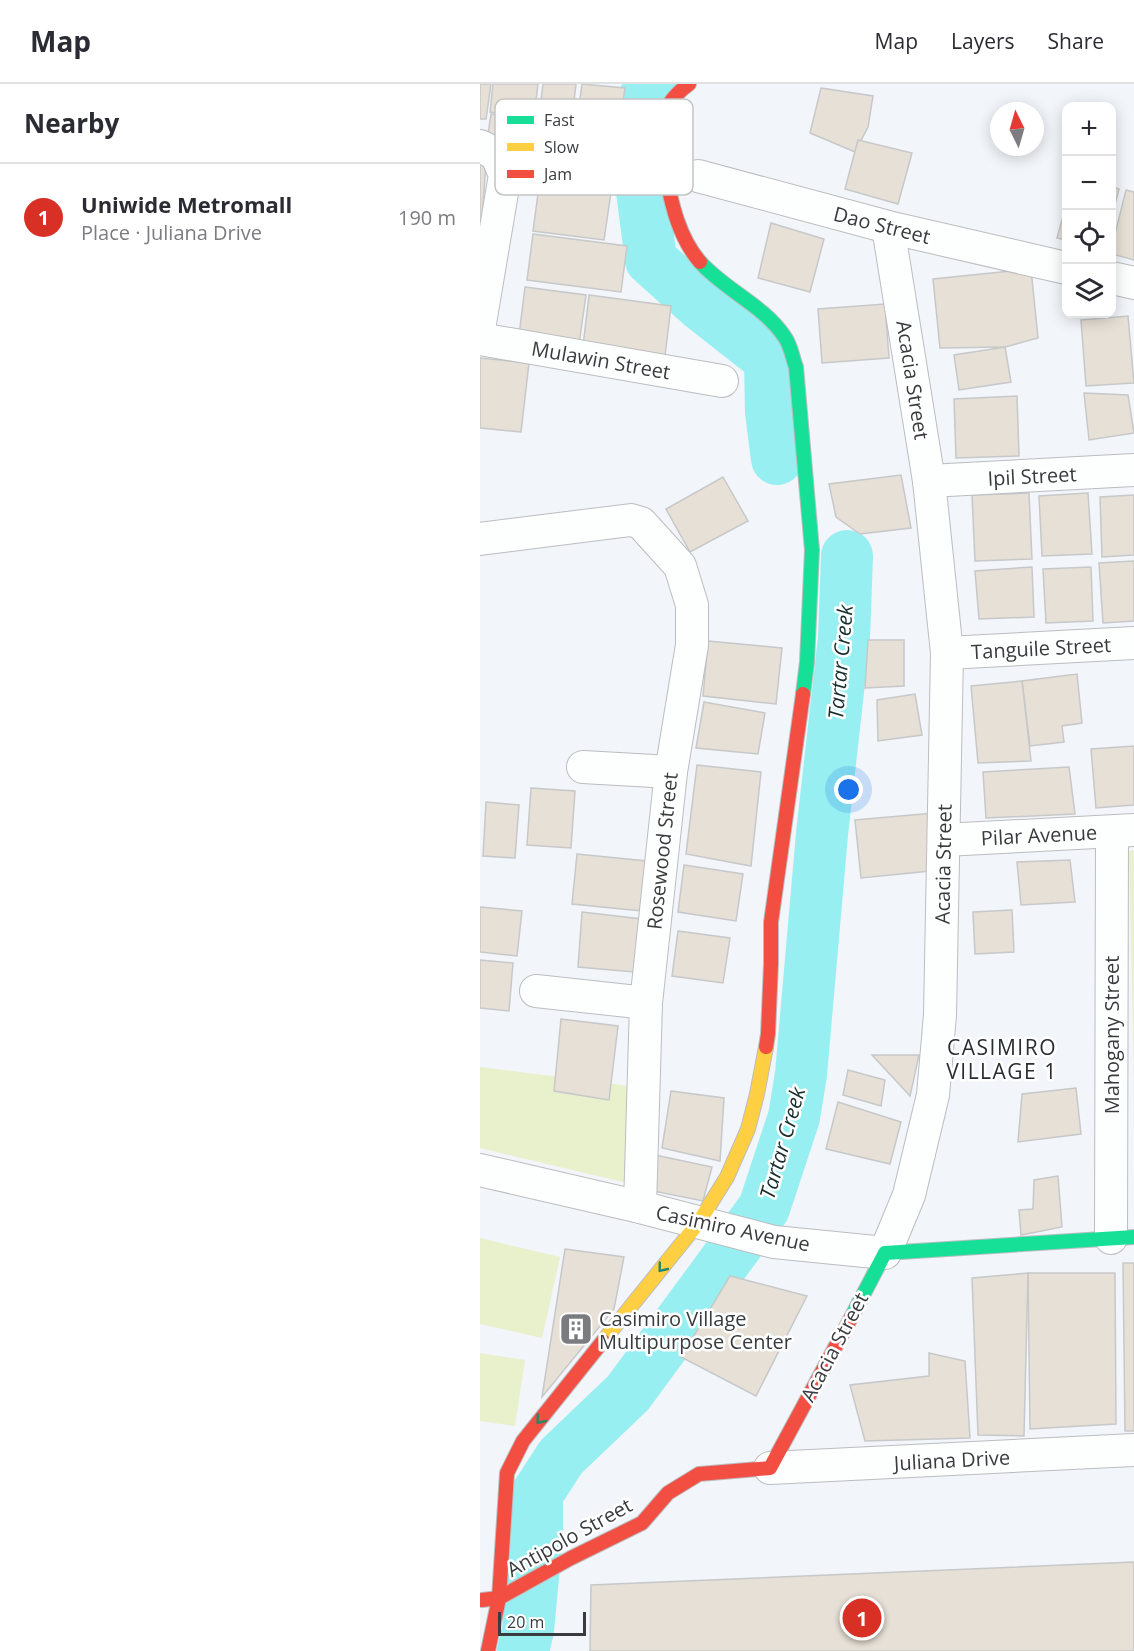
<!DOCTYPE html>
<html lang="en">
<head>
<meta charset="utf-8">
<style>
  :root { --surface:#fff; --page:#f7f7f7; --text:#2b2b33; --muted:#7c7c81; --line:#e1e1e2; --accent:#d93025 }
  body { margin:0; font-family:"Open Sans",sans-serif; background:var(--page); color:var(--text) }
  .controls { position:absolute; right:18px; top:18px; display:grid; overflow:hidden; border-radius:12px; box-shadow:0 3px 15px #0003 }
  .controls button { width:54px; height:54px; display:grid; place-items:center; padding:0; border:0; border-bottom:2px solid var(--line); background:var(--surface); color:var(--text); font:30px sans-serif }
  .compass { position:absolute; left:510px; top:18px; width:54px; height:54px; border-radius:50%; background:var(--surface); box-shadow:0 3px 15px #0003; rotate:355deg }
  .scale { position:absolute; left:18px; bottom:15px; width:88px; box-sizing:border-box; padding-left:6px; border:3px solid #393b3e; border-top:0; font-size:16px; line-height:21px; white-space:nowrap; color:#393b3e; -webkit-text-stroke:4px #fff; paint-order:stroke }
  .you { position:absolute; left:369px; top:706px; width:21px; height:21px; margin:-15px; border:4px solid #fff; border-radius:50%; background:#1a73e8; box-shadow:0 0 0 9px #1a73e833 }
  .badge { display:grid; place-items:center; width:39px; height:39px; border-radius:50%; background:var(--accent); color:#fff; font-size:20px; font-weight:700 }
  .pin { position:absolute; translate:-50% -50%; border:3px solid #fff; box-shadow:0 2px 6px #0006 }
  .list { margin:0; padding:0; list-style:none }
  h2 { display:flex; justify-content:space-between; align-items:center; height:78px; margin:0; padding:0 24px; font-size:26px }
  h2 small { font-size:20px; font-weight:400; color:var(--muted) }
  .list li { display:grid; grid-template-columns:39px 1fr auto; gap:18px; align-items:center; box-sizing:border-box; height:108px; padding:0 24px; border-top:2px solid var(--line) }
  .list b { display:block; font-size:22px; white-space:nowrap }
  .list p { margin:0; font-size:20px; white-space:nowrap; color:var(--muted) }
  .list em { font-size:20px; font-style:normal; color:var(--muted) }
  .icon { flex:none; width:33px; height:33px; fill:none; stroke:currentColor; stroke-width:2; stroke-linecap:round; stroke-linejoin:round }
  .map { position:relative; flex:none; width:654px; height:1567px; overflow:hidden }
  header { display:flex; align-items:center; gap:36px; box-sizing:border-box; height:84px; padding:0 30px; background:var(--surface); border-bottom:2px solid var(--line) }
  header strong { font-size:28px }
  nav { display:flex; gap:33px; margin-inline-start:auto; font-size:21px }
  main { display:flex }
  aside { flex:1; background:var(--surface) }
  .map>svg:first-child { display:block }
  .green { fill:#e9f0cc }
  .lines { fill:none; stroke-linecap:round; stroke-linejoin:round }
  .river { stroke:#97eff1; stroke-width:52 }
  .building { fill:#e6e0d6; stroke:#c7c8c9; stroke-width:1.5 }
  .street-casing { stroke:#bbbdc0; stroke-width:34 }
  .fast-casing { stroke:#bbbdc0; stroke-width:16 }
  .slow-casing { stroke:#bbbdc0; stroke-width:16 }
  .jam-casing { stroke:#bbbdc0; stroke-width:16 }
  .street { stroke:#fdfefe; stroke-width:32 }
  .fast { stroke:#16e098; stroke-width:14 }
  .slow { stroke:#ffcf43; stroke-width:14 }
  .jam { stroke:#f24e42; stroke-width:14 }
  .oneway { stroke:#298566 }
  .labels { text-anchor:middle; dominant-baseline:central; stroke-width:5; stroke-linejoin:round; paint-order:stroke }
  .street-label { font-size:20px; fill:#393b3e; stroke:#fff }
  .poi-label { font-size:20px; fill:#393b3e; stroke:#fff; text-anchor:start }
  .water-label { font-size:21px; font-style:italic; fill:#182e2e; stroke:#fff }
  .neighbourhood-label { font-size:21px; letter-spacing:1.5px; fill:#282d31; stroke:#fff }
  .key { fill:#fff; stroke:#c4c4c5; stroke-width:1.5 }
  .key-label { font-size:16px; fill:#393b3e }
</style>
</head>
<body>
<header>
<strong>Map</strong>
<nav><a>Map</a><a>Layers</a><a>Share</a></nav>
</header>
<main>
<aside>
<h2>Nearby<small></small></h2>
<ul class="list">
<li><span class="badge">1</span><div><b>Uniwide Metromall</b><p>Place · Juliana Drive</p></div><em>190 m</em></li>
</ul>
</aside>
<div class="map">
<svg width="654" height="1567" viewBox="0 0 654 1567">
  <rect width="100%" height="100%" fill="#f2f5f9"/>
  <!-- green -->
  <g class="green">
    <path d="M654,766V995L649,767Z"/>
    <path d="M0,983L157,1003L147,1099L0,1064Z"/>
    <path d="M0,1154L80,1173L62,1254L0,1240Z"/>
    <path d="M0,1269L45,1276L35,1342L0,1337Z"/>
  </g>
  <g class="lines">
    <!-- river -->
    <g class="river">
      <path d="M175,0L166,10L160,92L171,176L220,220L290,275L291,328L297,375"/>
      <path d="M43,1567L48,1546L57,1451V1410L81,1373L148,1309L284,1124L314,1033L321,990L342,750L364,554L367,472"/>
    </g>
  </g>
  <!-- building -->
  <g class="building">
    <path d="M0,0H11L6,35H0Z"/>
    <path d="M13,0H58L54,34L10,28Z"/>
    <path d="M63,0H96L91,44L58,39Z"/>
    <path d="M102,0L145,4L139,43L97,37Z"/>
    <path d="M341,4L393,12L388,43L375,68L330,49Z"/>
    <path d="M11,30L49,35L46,55L8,50Z"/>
    <path d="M378,56L432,69L418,120L365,105Z"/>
    <path d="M63,72L135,81L124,156L53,147Z"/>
    <path d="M0,78L6,79L1,150H0Z"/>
    <path d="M632,103L639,105L632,131Z"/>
    <path d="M646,106L654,108V176L632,170V162Z"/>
    <path d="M586,122V156L577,154Z"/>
    <path d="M291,139L344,155L330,208L278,194Z"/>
    <path d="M53,150L147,162L141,208L47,196Z"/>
    <path d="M551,185L558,254L525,263L460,264L453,195Z"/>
    <path d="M45,203L106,211L98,267L38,259Z"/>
    <path d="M109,211L191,222L185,272L103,262Z"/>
    <path d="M405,220L409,274L342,279L338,225Z"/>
    <path d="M648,232L654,299L606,302L601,236Z"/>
    <path d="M525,263L531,298L479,306L474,271Z"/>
    <path d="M0,274L49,279L41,348L0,344Z"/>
    <path d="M604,309L648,311L654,349L609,356Z"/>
    <path d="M537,312L539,372L476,374L474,315Z"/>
    <path d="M421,391L431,444L380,450L356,433L349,400Z"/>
    <path d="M243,393L268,437L210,468L186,425Z"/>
    <path d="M549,409L552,475L495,477L492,411Z"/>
    <path d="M608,409L612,470L562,472L559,412Z"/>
    <path d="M654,411V471L622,473L620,413Z"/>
    <path d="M654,477V537L623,539L619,479Z"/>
    <path d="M552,483L554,533L499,535L495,487Z"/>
    <path d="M611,483L613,537L566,539L563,485Z"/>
    <path d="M388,556H424V602L385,604Z"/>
    <path d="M228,557L302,564L296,620L223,612Z"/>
    <path d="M597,590L602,639L582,642L584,658L550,662L542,597Z"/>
    <path d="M542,597L551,677L498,679L491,602Z"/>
    <path d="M435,610L442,651L398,657L397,616Z"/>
    <path d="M224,618L285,629L278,670L216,664Z"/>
    <path d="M654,662V721L616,724L611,665Z"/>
    <path d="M217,681L281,688L271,782L206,770Z"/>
    <path d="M589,683L595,730L506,734L503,688Z"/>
    <path d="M51,704L95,707L91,764L47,761Z"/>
    <path d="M6,718L39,721L35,774L3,772Z"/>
    <path d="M454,729L460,786L381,794L375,736Z"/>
    <path d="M97,770L177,778L172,828L92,820Z"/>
    <path d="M590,776L595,818L541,821L537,778Z"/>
    <path d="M204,781L263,790L256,837L198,828Z"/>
    <path d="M0,823L42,827L37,872L0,868Z"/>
    <path d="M532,826L534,868L495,870L493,828Z"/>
    <path d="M102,828L162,835L154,888L98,883Z"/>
    <path d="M198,847L250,854L243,899L192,892Z"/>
    <path d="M0,876L33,879L29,927L0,924Z"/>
    <path d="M81,935L138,942L129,1016L74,1007Z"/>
    <path d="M392,971H439L430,1012Z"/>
    <path d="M368,986L405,996L401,1022L363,1011Z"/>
    <path d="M596,1004L601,1050L538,1058L542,1010Z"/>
    <path d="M191,1007L244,1014L240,1077L182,1064Z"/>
    <path d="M358,1018L421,1038L410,1080L346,1065Z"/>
    <path d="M175,1071L232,1083L223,1117L168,1106Z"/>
    <path d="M578,1092L582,1143L541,1151L539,1126L553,1125L554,1096Z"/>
    <path d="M85,1165L144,1173L134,1225L62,1313Z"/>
    <path d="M643,1179H654V1347H645Z"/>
    <path d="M548,1189H635L636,1340L550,1345Z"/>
    <path d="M548,1189L544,1352L498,1351L492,1194Z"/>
    <path d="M250,1192L327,1212L276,1312L201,1273Z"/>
    <path d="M449,1269L485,1277L490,1354L385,1357L370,1301L449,1292Z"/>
    <path d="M654,1478V1567H110L111,1501Z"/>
  </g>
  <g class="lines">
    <defs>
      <g id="street">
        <path d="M0,62L16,70L25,91L0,239"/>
        <path d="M218,92L408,143L586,184"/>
        <path d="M632,194L654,199"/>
        <path d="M0,255L242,297"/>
        <path d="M449,397L654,386"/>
        <path d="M0,455L151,436L161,439L200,482L212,521V561L191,688L166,919L160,1123"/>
        <path d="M467,569L654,559"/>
        <path d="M103,683L191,688"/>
        <path d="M464,756L654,746"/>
        <path d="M56,907L166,919"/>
        <path d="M0,1086L160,1123L294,1158L405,1169L429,1111L453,1011L460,931L467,569L449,397L408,143"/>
        <path d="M631,1154L632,748"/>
        <path d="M290,1384L654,1366"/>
      </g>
      <g id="fast">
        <path d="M220,178C245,206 283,221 304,252C311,261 312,273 316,283L332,466L327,578L323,610"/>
        <path d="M372,1232L405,1169L654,1153"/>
      </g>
      <path id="slow" d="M123,1257L219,1138L247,1093L268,1045L277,1010L286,963"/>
      <g id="jam">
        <path d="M209,0C192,12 181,29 178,50C177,62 181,71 184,83C191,116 197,151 220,178"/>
        <path d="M286,963L288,950L291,880V838L323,610"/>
        <path d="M2,1516L19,1514L91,1474L162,1439L188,1409L219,1390L290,1384L372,1232"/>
        <path d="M8,1567L19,1514L27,1389L43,1357L123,1257"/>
      </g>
    </defs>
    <!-- street casing -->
    <use href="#street" class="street-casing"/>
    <!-- fast casing -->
    <use href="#fast" class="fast-casing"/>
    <!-- slow casing -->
    <use href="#slow" class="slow-casing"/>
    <!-- jam casing -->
    <use href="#jam" class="jam-casing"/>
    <!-- street -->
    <use href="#street" class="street"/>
    <!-- fast -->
    <use href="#fast" class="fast"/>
    <!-- slow -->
    <use href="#slow" class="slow"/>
    <!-- jam -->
    <use href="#jam" class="jam"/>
  </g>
  <!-- one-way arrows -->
  <defs><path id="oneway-chevron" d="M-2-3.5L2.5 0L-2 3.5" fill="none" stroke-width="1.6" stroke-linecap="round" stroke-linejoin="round" transform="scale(1.5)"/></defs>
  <g class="oneway">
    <use href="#oneway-chevron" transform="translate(182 1184) rotate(129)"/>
    <use href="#oneway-chevron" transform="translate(60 1336) rotate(129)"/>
  </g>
  <!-- icons -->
  <defs>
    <symbol id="building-square" viewBox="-11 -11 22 22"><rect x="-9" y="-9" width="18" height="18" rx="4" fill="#7a7c7f" stroke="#fff"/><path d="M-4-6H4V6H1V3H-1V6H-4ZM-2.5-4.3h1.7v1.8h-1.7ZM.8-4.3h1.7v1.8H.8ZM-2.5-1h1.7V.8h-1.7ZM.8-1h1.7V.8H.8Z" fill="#fff"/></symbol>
  </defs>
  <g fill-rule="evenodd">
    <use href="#building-square" x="77" y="1226" width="38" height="38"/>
  </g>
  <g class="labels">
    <!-- street labels -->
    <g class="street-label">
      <text transform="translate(402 141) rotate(14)">Dao Street</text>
      <text transform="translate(121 276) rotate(10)">Mulawin Street</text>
      <text transform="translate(433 296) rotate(81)">Acacia Street</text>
      <text transform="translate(552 392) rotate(-3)">Ipil Street</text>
      <text transform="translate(561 564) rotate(-3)">Tanguile Street</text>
      <text transform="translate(559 751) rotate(-3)">Pilar Avenue</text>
      <text transform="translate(182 767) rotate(-84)">Rosewood Street</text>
      <text transform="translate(463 780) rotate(-89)">Acacia Street</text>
      <text transform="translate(631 951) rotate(-90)">Mahogany Street</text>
      <text transform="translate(253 1144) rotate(12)">Casimiro Avenue</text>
      <text transform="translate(354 1263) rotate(-62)">Acacia Street</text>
      <text transform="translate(472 1376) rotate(-3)">Juliana Drive</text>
      <text transform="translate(89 1453) rotate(-29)">Antipolo Street</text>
    </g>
    <!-- poi labels -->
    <g class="poi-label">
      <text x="119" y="1234">Casimiro Village<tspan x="119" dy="23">Multipurpose Center</tspan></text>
    </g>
    <!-- water labels -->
    <g class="water-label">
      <text transform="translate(360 578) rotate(-85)">Tartar Creek</text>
      <text transform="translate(302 1059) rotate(-74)">Tartar Creek</text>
    </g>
    <!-- neighbourhood labels -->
    <g class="neighbourhood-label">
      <text x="522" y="963">CASIMIRO<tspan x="522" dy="24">VILLAGE 1</tspan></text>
    </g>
  </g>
  <!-- legend -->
  <rect x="15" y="15" width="198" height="96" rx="9" class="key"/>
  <rect x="27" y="32" width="27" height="8" fill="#16e098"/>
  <rect x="27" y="59" width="27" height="8" fill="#ffcf43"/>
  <rect x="27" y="86" width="27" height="8" fill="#f24e42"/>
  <g class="key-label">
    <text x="64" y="42">Fast</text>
    <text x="64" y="69">Slow</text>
    <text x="64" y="96">Jam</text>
  </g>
</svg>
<div class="controls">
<button>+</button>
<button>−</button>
<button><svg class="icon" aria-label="locate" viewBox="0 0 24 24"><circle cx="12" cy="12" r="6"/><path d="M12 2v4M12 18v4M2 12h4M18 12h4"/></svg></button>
<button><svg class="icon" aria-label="layers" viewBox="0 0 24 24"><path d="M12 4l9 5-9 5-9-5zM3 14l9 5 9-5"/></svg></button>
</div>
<svg class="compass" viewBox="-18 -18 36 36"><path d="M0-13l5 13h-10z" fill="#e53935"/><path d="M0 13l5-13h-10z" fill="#7c7c81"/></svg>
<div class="scale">20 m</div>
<div class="you"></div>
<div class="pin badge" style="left:382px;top:1534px">1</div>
</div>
</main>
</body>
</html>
